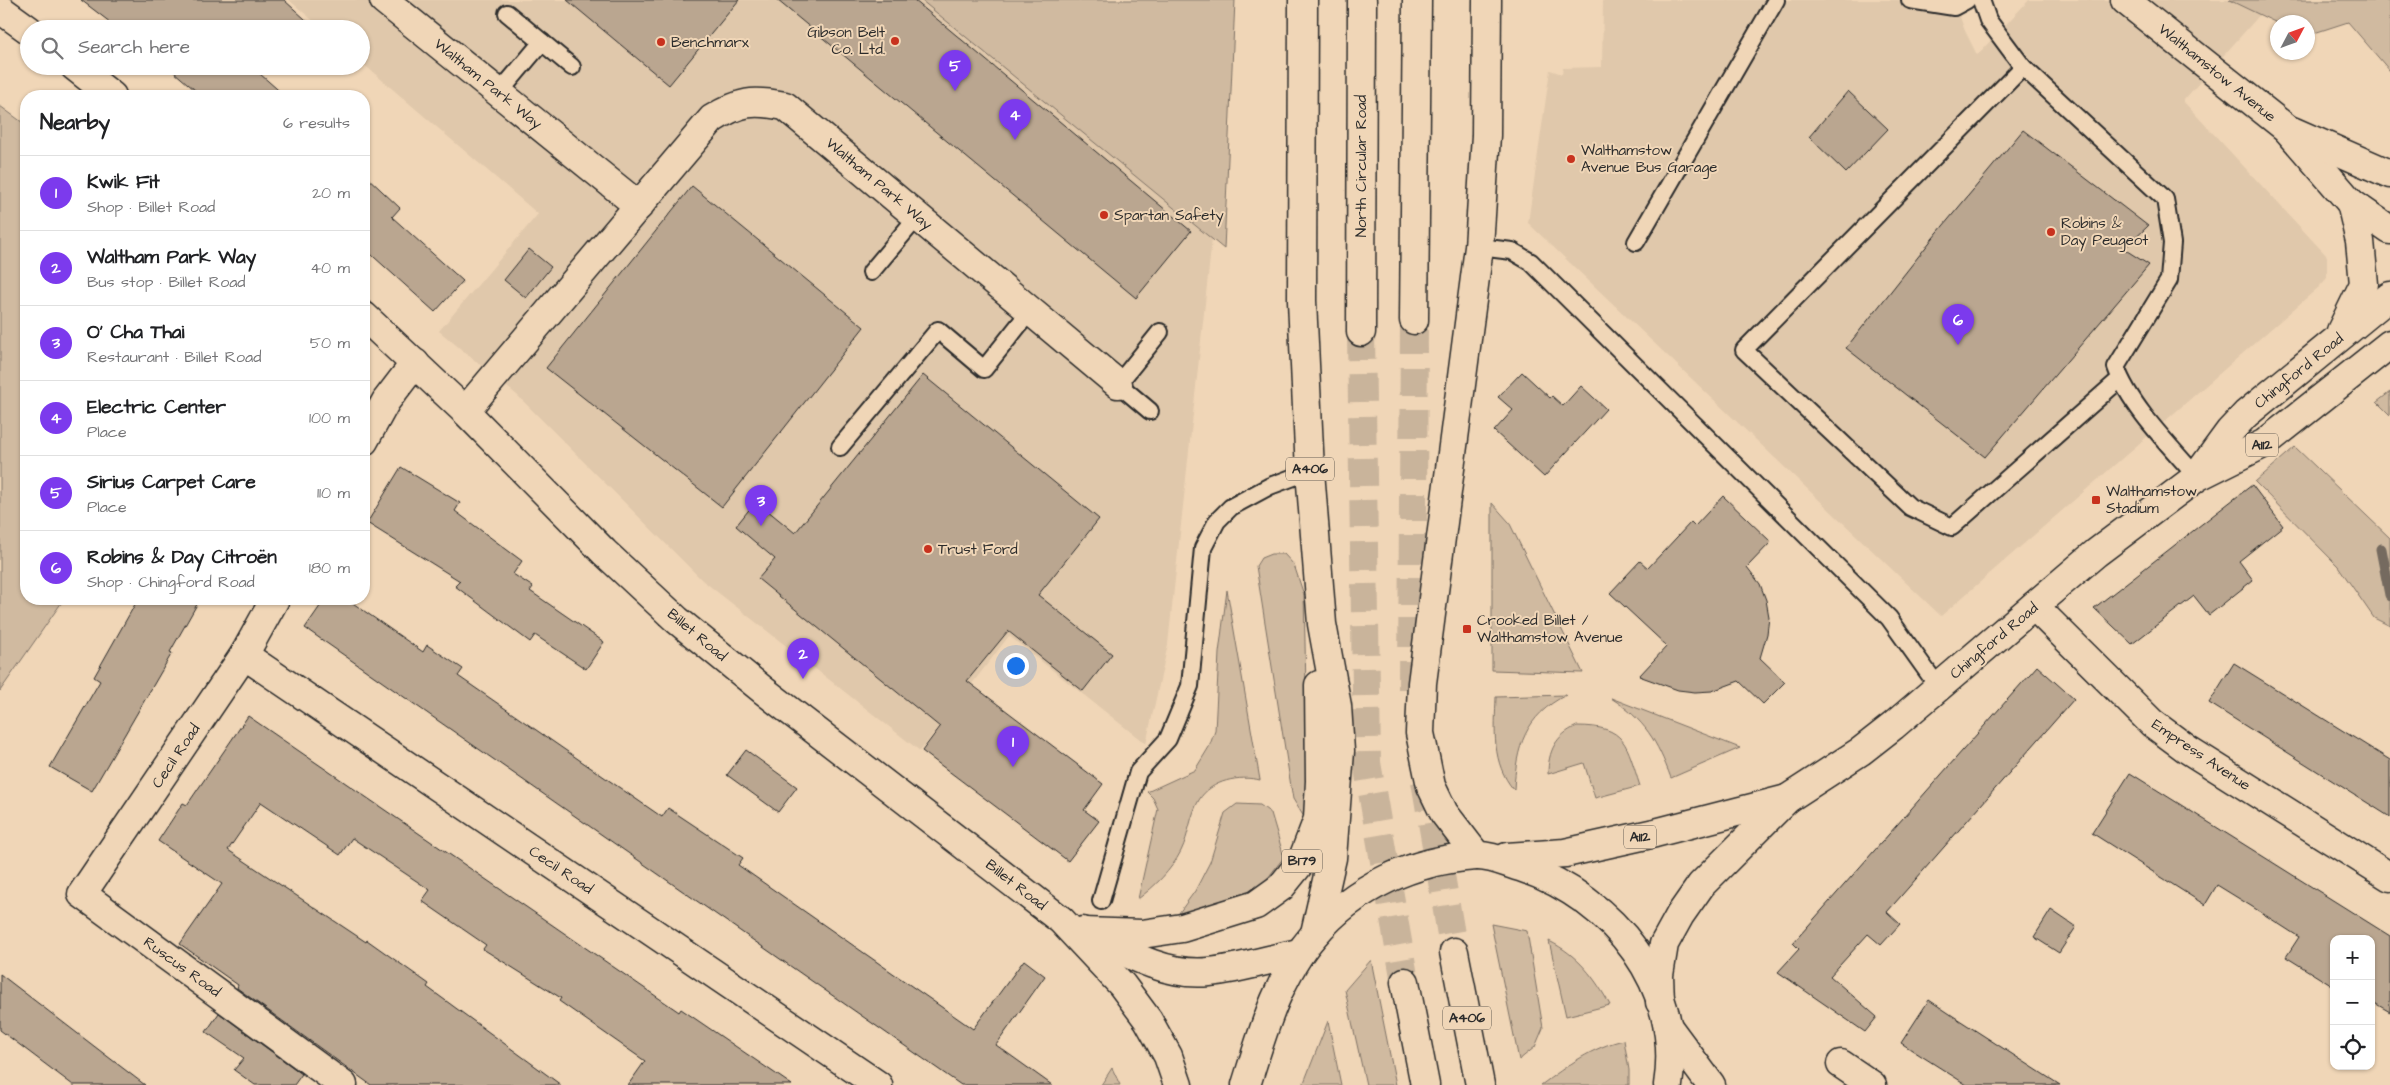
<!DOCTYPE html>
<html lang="en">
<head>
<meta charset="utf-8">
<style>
  :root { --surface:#fff; --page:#f6f6f6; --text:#202124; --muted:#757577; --line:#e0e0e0; --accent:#7c3aed }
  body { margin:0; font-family:"Architects Daughter",sans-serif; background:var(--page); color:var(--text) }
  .controls { position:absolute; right:15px; bottom:15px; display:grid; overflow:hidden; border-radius:10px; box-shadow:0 1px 4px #0004 }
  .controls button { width:45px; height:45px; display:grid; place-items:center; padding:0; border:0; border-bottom:1px solid var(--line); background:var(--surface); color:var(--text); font:25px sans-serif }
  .compass { position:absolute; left:2270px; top:15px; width:45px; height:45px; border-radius:50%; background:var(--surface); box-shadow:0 1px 4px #0004; rotate:49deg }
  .you { position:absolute; left:1015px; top:665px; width:18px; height:18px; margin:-12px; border:4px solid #fff; border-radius:50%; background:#1a73e8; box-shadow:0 0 0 8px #1a73e833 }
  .badge { display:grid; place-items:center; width:32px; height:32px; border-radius:50%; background:var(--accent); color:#fff; font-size:16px; font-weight:700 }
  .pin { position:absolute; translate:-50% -41px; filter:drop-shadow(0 1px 2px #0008) }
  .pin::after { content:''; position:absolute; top:26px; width:18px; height:15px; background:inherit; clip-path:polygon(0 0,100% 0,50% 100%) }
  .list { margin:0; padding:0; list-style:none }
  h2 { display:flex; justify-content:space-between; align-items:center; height:65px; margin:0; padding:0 20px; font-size:21px }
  h2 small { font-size:16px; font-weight:400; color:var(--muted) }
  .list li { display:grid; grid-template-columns:32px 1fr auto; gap:15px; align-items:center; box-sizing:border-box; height:75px; padding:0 20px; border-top:1px solid var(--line) }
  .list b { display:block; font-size:19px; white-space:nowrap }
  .list p { margin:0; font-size:16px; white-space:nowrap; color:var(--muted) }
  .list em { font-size:16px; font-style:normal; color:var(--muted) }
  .icon { flex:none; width:28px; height:28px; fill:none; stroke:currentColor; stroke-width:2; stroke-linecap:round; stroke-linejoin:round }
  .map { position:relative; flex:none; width:2390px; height:1085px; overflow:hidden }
  .search { position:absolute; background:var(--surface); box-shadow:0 1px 4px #0004; left:20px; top:20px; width:350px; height:55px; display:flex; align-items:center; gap:12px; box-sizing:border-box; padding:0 18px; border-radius:28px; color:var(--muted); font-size:19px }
  .panel { position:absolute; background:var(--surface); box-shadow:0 1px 4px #0004; left:20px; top:90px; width:350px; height:515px; border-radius:20px }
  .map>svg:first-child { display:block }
  .built { fill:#e0c8ab }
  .green { fill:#d0baa0; stroke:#7e7266 }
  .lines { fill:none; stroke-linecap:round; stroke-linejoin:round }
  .stream { stroke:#746b5f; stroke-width:11 }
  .building { fill:#baa690; stroke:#2b2b2b }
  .trunk-tunnel { stroke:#c9b49b; stroke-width:28; stroke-dasharray:28 14; stroke-linecap:butt }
  .service-casing { stroke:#2b2b2b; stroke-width:20 }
  .minor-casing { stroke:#2b2b2b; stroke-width:31 }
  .tertiary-casing { stroke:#2b2b2b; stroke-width:31 }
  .secondary-casing { stroke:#2b2b2b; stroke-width:31 }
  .primary-casing { stroke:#2b2b2b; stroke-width:31 }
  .trunk-casing { stroke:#2b2b2b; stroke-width:31 }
  .service { stroke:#f0d6b7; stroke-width:16 }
  .minor { stroke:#f0d6b7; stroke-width:28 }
  .tertiary { stroke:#f0d6b7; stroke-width:28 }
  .secondary { stroke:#f0d6b7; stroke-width:28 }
  .primary { stroke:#f0d6b7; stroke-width:28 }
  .trunk { stroke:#f0d6b7; stroke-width:28 }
  .poi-dot { fill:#c8321e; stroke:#f0d6b7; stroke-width:2 }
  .labels { text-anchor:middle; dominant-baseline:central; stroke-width:4; stroke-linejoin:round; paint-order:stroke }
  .shield { fill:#f0d6b7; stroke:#665e55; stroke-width:1 }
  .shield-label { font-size:14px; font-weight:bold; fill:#2b2b2b }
  .poi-label { font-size:15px; fill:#2b2b2b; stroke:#f0d6b7; text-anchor:start }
  .street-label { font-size:15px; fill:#2b2b2b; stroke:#f0d6b7 }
</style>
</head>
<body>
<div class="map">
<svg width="2390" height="1085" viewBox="0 0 2390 1085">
  <rect width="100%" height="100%" fill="#f0d6b7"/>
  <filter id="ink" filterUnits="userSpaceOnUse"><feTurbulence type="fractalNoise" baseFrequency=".02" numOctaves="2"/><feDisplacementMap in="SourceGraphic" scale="10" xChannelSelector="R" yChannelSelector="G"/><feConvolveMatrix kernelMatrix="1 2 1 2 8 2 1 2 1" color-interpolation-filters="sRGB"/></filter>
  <g filter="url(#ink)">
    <!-- built -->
    <g class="built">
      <path d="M289,0H933L1213,230L1168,644L1146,744L1009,636L920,751L702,580L517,395L439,331L538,214L361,62V29H323Z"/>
      <path d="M1603,0H1954L1965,31L1977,55L2029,0H2273L2183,101L2327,256V278L2319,287L1941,616L1528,223L1550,70L1562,74L1563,68L1602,67Z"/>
    </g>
    <!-- green -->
    <g class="green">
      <path d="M921,0H1235L1224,249Z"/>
      <path d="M2229,0H2390V71L2348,22L2308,35V22L2277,23Z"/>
      <path d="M0,106L26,125V599H64L0,691Z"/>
      <path d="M2390,392V415L2377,402Z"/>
      <path d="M2295,447L2390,538V626L2374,618L2338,566L2255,482Z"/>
      <path d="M1492,503L1509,522L1583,673L1492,670Z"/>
      <path d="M1271,554H1284L1294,565L1304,595L1308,785L1304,817L1293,799L1256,566L1261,558Z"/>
      <path d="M1227,590L1260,780C1240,775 1211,780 1199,800C1190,815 1189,835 1181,851C1171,871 1155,886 1138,899L1158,809L1153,798L1147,792L1195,770L1209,747L1215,731L1219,653Z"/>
      <path d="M1566,695C1525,716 1516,747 1514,790C1491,763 1495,730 1496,697Z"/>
      <path d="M1611,698L1740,748L1671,778C1657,741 1645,720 1611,698Z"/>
      <path d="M1577,726C1627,726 1626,744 1640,786L1595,798L1584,763L1548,774C1548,751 1556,735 1577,726Z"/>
      <path d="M1237,804L1260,805L1271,813L1284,857C1278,864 1273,872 1267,879C1245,901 1209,912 1179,913L1195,891L1210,862L1225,813Z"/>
      <path d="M1491,924L1527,931L1543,1028L1535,1047L1519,1060Z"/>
      <path d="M1549,941C1578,955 1595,978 1610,1005L1566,1016Z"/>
      <path d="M1371,960L1396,1085H1366L1345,990Z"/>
      <path d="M1328,1021L1341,1085H1303Z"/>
      <path d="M1624,1040L1629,1070V1085H1541C1567,1066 1592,1047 1624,1040Z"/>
      <path d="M1112,1068L1120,1085H1101Z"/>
    </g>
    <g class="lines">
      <!-- stream -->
      <path class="stream" d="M2381,549L2390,595"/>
    </g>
    <!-- building -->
    <g class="building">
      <path d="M81,0H284L316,29H119Z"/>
      <path d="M567,0H739L669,85Z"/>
      <path d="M777,0H914L1191,231L1136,298Z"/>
      <path d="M167,66H251L285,96H202Z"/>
      <path d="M1848,91L1888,129L1846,173L1809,137Z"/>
      <path d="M2023,130L2148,226L2124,249L2149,265L1985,457L1846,348L1933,238Z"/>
      <path d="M364,174L400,208L392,217L463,281L435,312L364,248Z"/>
      <path d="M692,186L864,327L722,507L546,368Z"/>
      <path d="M529,249L551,267L526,298L504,280Z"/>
      <path d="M1522,372L1550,398L1552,396L1563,406L1581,386L1606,409L1544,477L1494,431L1513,410L1498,397Z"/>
      <path d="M923,375L1099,519L1038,595L1112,654L1083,691L1008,631L967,681L1103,784L1084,810L1099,821L1068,861L922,751L940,727L758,579L775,559L736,526L756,501L795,533Z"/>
      <path d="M401,467L460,503L455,511L522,561L513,574L533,587L530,591L604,642L586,669L535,635L530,642L455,586L460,581L367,523Z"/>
      <path d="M2252,485L2283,526L2239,561L2253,580L2209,615L2194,596L2132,644L2094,608Z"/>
      <path d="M1723,496L1771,542L1747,567L1760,584L1766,600L1769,617L1767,634L1760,658L1785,682L1763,704L1739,681L1712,691L1695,692L1678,690L1639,676L1667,646L1610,593L1640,561L1648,568L1691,522L1695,526Z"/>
      <path d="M138,599H200L170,652L172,653L92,791L50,767L100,681L94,677Z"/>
      <path d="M325,599H347L423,652L427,645L463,669L458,676L662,817L668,808L743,858L738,865L973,1029L1024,960L1045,976L996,1045L1052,1085H961L305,628Z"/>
      <path d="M2234,663L2390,760V817L2209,703Z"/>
      <path d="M2037,666L2074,699L1887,912L1900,924L1881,945L1868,934L1830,976L1877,1017L1865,1032L1778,972L1799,949L1793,943Z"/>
      <path d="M248,716L679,1012L681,1009L792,1085H628L645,1061L559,1001L561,998L483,949L486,945L422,901L430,890L352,838L340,855L261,802L228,850L366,942L367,940L429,984L427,987L561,1085H371L237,988L238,985L180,944L222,884L158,841L183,803L187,805Z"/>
      <path d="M746,750L797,787L778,812L727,775Z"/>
      <path d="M2130,773L2390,936V1012L2371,1001V939H2334V987L2286,957L2299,937L2251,906L2217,885L2205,905L2092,833Z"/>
      <path d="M2051,910L2076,927L2059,953L2034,937Z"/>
      <path d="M0,974L103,1053L145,1085H73L0,1030Z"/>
      <path d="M1929,1000L1953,1016L2060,1085H1967L1901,1043Z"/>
      <path d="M219,1013L302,1074L294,1085H255L234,1070L244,1058L206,1032Z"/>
    </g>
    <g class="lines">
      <!-- trunk-tunnel -->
      <g class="trunk-tunnel">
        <path d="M1361,332L1367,763L1405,982"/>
        <path d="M1412,689L1414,320"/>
        <path d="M1425,781L1454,952"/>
      </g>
      <defs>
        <g id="service">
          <path d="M1910,0L1954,7L1967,0"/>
          <path d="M1981,0L1988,20L2023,67L2165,199L2172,243L2169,280L2116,367C2129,405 2170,446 2197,477"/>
          <path d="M507,13L572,67"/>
          <path d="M2023,67L1744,350L1910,507L1952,527L2120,379"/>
          <path d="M499,93L542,42"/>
          <path d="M1636,242L1776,0"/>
          <path d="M1479,247L1512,251L1531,262L1889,618L1939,688"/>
          <path d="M871,272L918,216"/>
          <path d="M1150,411L1118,384L1160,332"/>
          <path d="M840,447L938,330L984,369L1030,311"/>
          <path d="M1101,901L1138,772L1168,739L1190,686L1203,548L1217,521L1231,507L1270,486L1310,471"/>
        </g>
        <g id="minor">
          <path d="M384,0L639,206"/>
          <path d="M2125,0L2286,128L2351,203L2390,230"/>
          <path d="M2292,131L2390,174"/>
          <path d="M465,411L712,119C741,101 752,100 785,106L1118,384"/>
          <path d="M364,441L386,401L415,363"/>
          <path d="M275,599L244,655L82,894L343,1085"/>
          <path d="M2034,606L2152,723L2187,749L2390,877"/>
          <path d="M244,655L878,1085"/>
          <path d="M1841,1064L1872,1085"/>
        </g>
        <path id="tertiary" d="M1668,1027L1711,1085"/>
        <g id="secondary">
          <path d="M0,9L29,30"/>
          <path d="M74,66L112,96"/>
          <path d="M364,316L465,411L604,552L677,620L763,690L1061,920L1122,985L1148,1020L1168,1056L1178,1085"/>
          <path d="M1083,931C1121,950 1164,977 1209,972C1239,969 1270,959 1299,953"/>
        </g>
        <g id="primary">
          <path d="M2341,331L2364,284L2360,241L2351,203"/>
          <path d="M2197,476L2230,431L2246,414L2390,296"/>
          <path d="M1507,857L1565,853L1655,833L1787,799"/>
          <path d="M1660,1002L1659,975L1664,944L1680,915L1701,885L1787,799L1861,751L1893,726L2096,553L2197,477L2265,443L2390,344"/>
          <path d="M1246,1085C1262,1034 1278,976 1314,935C1354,887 1414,860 1476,856C1491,855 1508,864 1523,868C1613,899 1684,986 1668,1085"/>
        </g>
        <g id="trunk">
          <path d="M1303,0L1302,301L1310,471L1322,624L1337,706L1340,751L1332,858L1315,933"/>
          <path d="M1414,320L1417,0"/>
          <path d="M1361,332L1362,0"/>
          <path d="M1477,856L1444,813L1431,786L1420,733L1422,683L1479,247L1486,135L1487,0"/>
          <path d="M1084,932L1142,934L1182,928L1256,905L1281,887L1302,861L1318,819L1320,781L1319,685"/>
          <path d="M1454,952L1480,1085"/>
          <path d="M1405,982L1425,1085"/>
        </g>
      </defs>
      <!-- service casing -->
      <use href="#service" class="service-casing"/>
      <!-- minor casing -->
      <use href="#minor" class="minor-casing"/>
      <!-- tertiary casing -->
      <use href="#tertiary" class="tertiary-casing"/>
      <!-- secondary casing -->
      <use href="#secondary" class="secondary-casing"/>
      <!-- primary casing -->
      <use href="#primary" class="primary-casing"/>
      <!-- trunk casing -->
      <use href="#trunk" class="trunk-casing"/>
      <!-- service -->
      <use href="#service" class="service"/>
      <!-- minor -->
      <use href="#minor" class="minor"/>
      <!-- tertiary -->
      <use href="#tertiary" class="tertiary"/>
      <!-- secondary -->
      <use href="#secondary" class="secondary"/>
      <!-- primary -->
      <use href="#primary" class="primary"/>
      <!-- trunk -->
      <use href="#trunk" class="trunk"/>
    </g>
  </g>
  <!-- markers -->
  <g class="poi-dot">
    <circle cx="895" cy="41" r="5"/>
    <circle cx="661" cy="42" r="5"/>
    <circle cx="1571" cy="159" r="5"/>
    <circle cx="1104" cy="215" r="5"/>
    <circle cx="2051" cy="232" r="5"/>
    <rect x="2091" y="495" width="10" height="10" rx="2.5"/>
    <circle cx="928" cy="549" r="5"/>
    <rect x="1462" y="624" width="10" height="10" rx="2.5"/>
  </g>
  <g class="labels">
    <!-- shield labels -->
    <g class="shield">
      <rect x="2246" y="433.5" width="32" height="23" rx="4"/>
      <rect x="1286" y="457.5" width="48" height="23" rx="4"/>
      <rect x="1624" y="825.5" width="32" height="23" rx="4"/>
      <rect x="1282" y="849.5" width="40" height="23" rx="4"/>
      <rect x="1443" y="1006.5" width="48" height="23" rx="4"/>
    </g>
    <g class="shield-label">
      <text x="2262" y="445">A112</text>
      <text x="1310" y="469">A406</text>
      <text x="1640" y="837">A112</text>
      <text x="1302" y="861">B179</text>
      <text x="1467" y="1018">A406</text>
    </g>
    <!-- poi labels -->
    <g class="poi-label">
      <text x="885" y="32" text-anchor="end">Gibson Belt<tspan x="885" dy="17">Co. Ltd.</tspan></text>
      <text x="671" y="42">Benchmarx</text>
      <text x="1581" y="150">Walthamstow<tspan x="1581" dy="17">Avenue Bus Garage</tspan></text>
      <text x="1114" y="215">Spartan Safety</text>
      <text x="2061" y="223">Robins &amp;<tspan x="2061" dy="17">Day Peugeot</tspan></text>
      <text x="2106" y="491">Walthamstow<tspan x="2106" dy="17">Stadium</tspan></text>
      <text x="938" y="549">Trust Ford</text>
      <text x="1477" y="620">Crooked Billet /<tspan x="1477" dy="17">Walthamstow Avenue</tspan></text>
    </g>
    <!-- street labels -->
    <g class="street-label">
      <text transform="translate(2217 73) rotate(39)">Walthamstow Avenue</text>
      <text transform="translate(488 84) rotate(39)">Waltham Park Way</text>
      <text transform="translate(1361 166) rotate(-90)">North Circular Road</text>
      <text transform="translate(879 184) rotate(40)">Waltham Park Way</text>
      <text transform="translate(2299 371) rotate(-39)">Chingford Road</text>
      <text transform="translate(697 635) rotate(40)">Billet Road</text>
      <text transform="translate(1994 641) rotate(-40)">Chingford Road</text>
      <text transform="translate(2201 755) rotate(34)">Empress Avenue</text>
      <text transform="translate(176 756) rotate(-56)">Cecil Road</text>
      <text transform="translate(561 870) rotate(34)">Cecil Road</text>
      <text transform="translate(1016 885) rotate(38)">Billet Road</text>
      <text transform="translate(182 967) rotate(36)">Ruscus Road</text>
    </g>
  </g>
</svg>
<div class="controls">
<button>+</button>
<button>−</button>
<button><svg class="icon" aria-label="locate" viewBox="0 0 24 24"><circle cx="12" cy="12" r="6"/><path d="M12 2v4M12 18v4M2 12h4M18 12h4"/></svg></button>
</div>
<svg class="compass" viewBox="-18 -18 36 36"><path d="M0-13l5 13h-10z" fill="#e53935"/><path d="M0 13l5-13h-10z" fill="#757577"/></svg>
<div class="you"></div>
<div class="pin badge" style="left:1013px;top:767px">1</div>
<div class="pin badge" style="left:803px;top:679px">2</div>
<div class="pin badge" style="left:761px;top:526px">3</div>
<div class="pin badge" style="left:1015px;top:140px">4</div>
<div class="pin badge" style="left:955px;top:91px">5</div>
<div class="pin badge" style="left:1958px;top:345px">6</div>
<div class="search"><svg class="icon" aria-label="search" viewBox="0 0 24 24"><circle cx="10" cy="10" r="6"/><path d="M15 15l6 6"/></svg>Search here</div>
<section class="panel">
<h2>Nearby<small>6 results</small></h2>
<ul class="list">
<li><span class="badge">1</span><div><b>Kwik Fit</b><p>Shop · Billet Road</p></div><em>20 m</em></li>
<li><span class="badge">2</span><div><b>Waltham Park Way</b><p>Bus stop · Billet Road</p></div><em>40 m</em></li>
<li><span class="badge">3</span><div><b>O' Cha Thai</b><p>Restaurant · Billet Road</p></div><em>50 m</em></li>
<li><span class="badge">4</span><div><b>Electric Center</b><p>Place</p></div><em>100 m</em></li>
<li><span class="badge">5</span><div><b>Sirius Carpet Care</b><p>Place</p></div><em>110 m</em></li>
<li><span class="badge">6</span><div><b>Robins &amp; Day Citroën</b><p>Shop · Chingford Road</p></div><em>180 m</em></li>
</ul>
</section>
</div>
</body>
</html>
